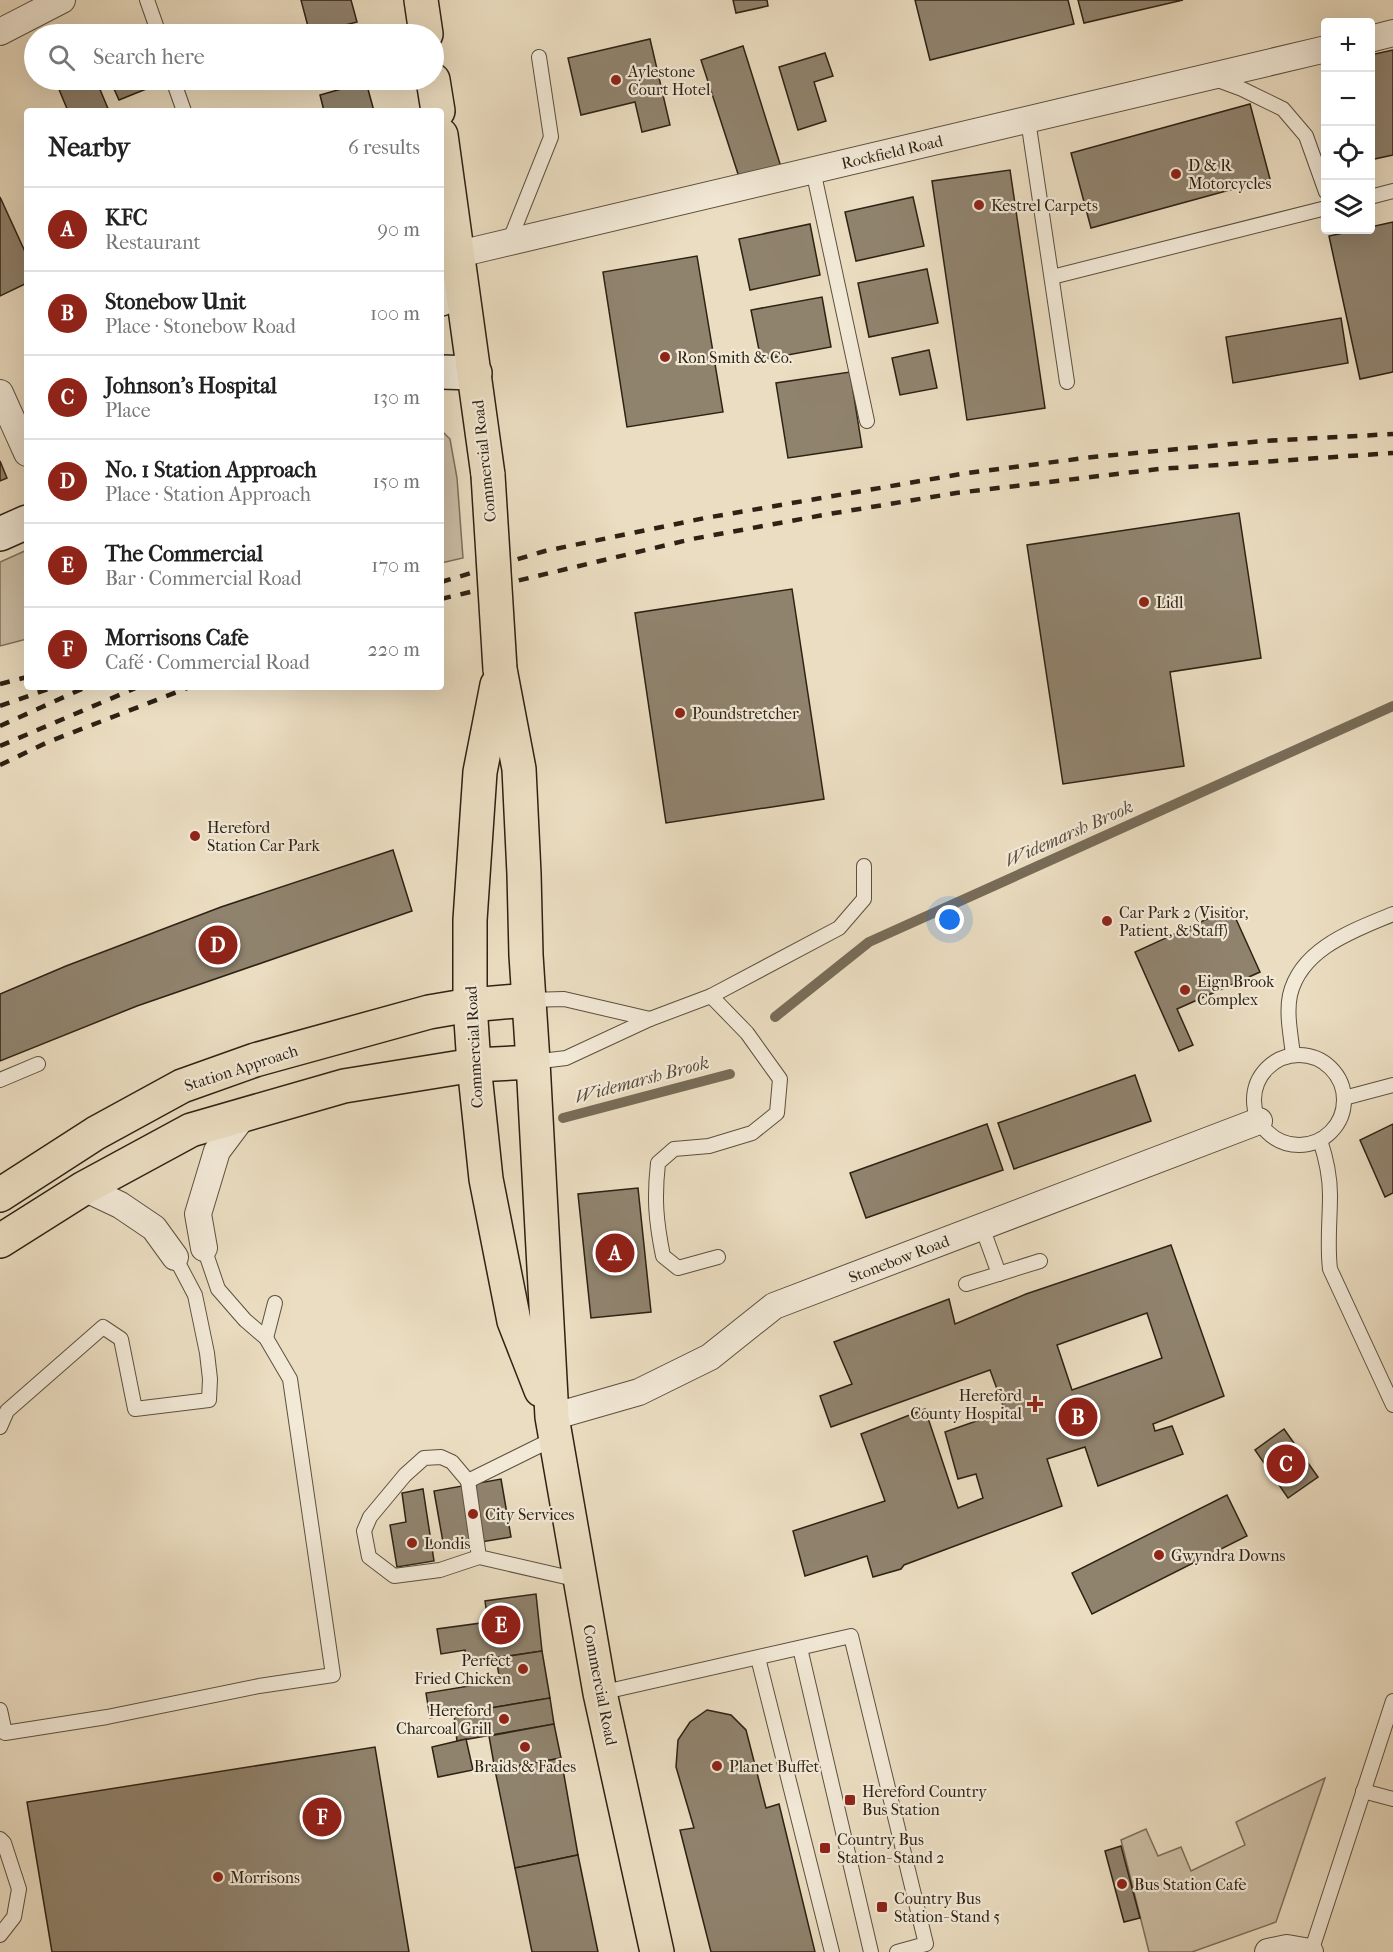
<!DOCTYPE html>
<html lang="en">
<head>
<meta charset="utf-8">
<style>
  :root { --surface:#fff; --page:#f6f6f6; --text:#222; --muted:#767676; --line:#e0e0e0; --accent:#8f2418 }
  body { margin:0; font-family:"IM FELL French Canon",serif; background:var(--page); color:var(--text) }
  .controls { position:absolute; right:18px; top:18px; display:grid; overflow:hidden; border-radius:6px; box-shadow:0 6px 24px #0002 }
  .controls button { width:54px; height:54px; display:grid; place-items:center; padding:0; border:0; border-bottom:2px solid var(--line); background:var(--surface); color:var(--text); font:30px sans-serif }
  .you { position:absolute; left:950px; top:920px; width:21px; height:21px; margin:-15px; border:4px solid #fff; border-radius:50%; background:#1a73e8; box-shadow:0 0 0 9px #1a73e833 }
  .badge { display:grid; place-items:center; width:39px; height:39px; border-radius:50%; background:var(--accent); color:#fff; font-size:20px; font-weight:700 }
  .pin { position:absolute; translate:-50% -50%; border:3px solid #fff; box-shadow:0 2px 6px #0006 }
  .list { margin:0; padding:0; list-style:none }
  h2 { display:flex; justify-content:space-between; align-items:center; height:78px; margin:0; padding:0 24px; font-size:26px }
  h2 small { font-size:20px; font-weight:400; color:var(--muted) }
  .list li { display:grid; grid-template-columns:39px 1fr auto; gap:18px; align-items:center; box-sizing:border-box; height:84px; padding:0 24px; border-top:2px solid var(--line) }
  .list b { display:block; font-size:22px; white-space:nowrap }
  .list p { margin:0; font-size:20px; white-space:nowrap; color:var(--muted) }
  .list em { font-size:20px; font-style:normal; color:var(--muted) }
  .icon { flex:none; width:33px; height:33px; fill:none; stroke:currentColor; stroke-width:2; stroke-linecap:round; stroke-linejoin:round }
  .map { position:relative; flex:none; width:1393px; height:1952px; overflow:hidden }
  .search { position:absolute; background:var(--surface); box-shadow:0 6px 24px #0002; left:24px; top:24px; width:420px; height:66px; display:flex; align-items:center; gap:15px; box-sizing:border-box; padding:0 21px; border-radius:33px; color:var(--muted); font-size:22px }
  .panel { position:absolute; background:var(--surface); box-shadow:0 6px 24px #0002; left:24px; top:108px; width:420px; height:582px; border-radius:6px }
  .map>svg:first-child { display:block }
  .green { fill:#cbbda4; stroke:#7c705c; stroke-width:1.5 }
  .lines { fill:none; stroke-linecap:round; stroke-linejoin:round }
  .stream { stroke:#786c58; stroke-width:10 }
  .building { fill:#90836e; stroke:#2d2214; stroke-width:1.5; fill-rule:evenodd }
  .lane-casing { stroke:#5c513f; stroke-width:16 }
  .street-casing { stroke:#5c513f; stroke-width:28 }
  .secondary-casing { stroke:#2d2214; stroke-width:36 }
  .primary-casing { stroke:#2d2214; stroke-width:36 }
  .highway-casing { stroke:#2d2214; stroke-width:36 }
  .lane { stroke:#f2e9d7; stroke-width:14 }
  .street { stroke:#f2e9d7; stroke-width:26 }
  .secondary { stroke:#f2e9d7; stroke-width:33 }
  .primary { stroke:#ebddc1; stroke-width:33 }
  .highway { stroke:#ebddc1; stroke-width:33 }
  .rail { stroke:#2d2214; stroke-width:4.5; stroke-dasharray:10 10; stroke-linecap:butt }
  .highway-bridge-casing { stroke:#2d2214; stroke-width:36; stroke-linecap:butt }
  .highway-bridge { stroke:#ebddc1; stroke-width:33 }
  .poi-dot { fill:#8f2418; stroke:#f2e9d7; stroke-width:2 }
  .labels { text-anchor:middle; dominant-baseline:central; stroke-width:4.5; stroke-linejoin:round; paint-order:stroke }
  .poi-label { font-size:16px; fill:#2d2214; stroke:#f2e9d7; text-anchor:start }
  .street-label { font-size:16px; fill:#2d2214; stroke:#f2e9d7 }
  .water-label { font-size:18px; font-style:italic; fill:#594d3c; stroke:#f2e9d7 }
</style>
</head>
<body>
<div class="map">
<svg width="1393" height="1952" viewBox="0 0 1393 1952">
  <rect width="100%" height="100%" fill="#ebddc1"/>
  <filter id="stains"><feTurbulence type="fractalNoise" baseFrequency=".00333" numOctaves="4"/><feColorMatrix values="0 0 0 0 .2 0 0 0 0 .09 0 0 0 0 .02 0 0 0 .5 -.17"/></filter>
  <radialGradient id="worn" r=".72"><stop offset=".6" stop-color="#630" stop-opacity="0"/><stop offset="1" stop-color="#630" stop-opacity=".3"/></radialGradient>
  <!-- green -->
  <g class="green">
    <path d="M441,430L450,439L457,478L463,558L441,563Z"/>
    <path d="M27,550V639L0,646V562Z"/>
    <path d="M1325,1778L1276,1922L1192,1952H1149L1121,1840L1146,1829L1158,1856L1181,1847L1191,1871L1245,1845L1236,1822Z"/>
  </g>
  <g class="lines">
    <!-- stream -->
    <g class="stream">
      <path d="M775,1017L869,942L1393,706"/>
      <path d="M563,1118L730,1074"/>
    </g>
  </g>
  <!-- building -->
  <g class="building">
    <path d="M301,0H351L357,22L310,34Z"/>
    <path d="M733,0H767L768,6L736,13Z"/>
    <path d="M915,0H1068L1074,24L930,60Z"/>
    <path d="M1078,0H1183L1084,23Z"/>
    <path d="M131,25L135,34H109Z"/>
    <path d="M650,39L670,125L642,132L635,102L581,115L568,58Z"/>
    <path d="M743,46L781,167L740,180L701,60Z"/>
    <path d="M1393,50V155L1370,160V55Z"/>
    <path d="M825,53L833,76L814,82L826,121L798,130L779,67Z"/>
    <path d="M55,80H96L109,111H68Z"/>
    <path d="M110,80H154L156,85L119,100Z"/>
    <path d="M321,80H348L323,86Z"/>
    <path d="M366,82L374,111H324L320,95Z"/>
    <path d="M1250,104L1270,179L1091,228L1071,153Z"/>
    <path d="M1010,170L1045,408L967,420L932,181Z"/>
    <path d="M0,197L27,256V283L0,296Z"/>
    <path d="M913,197L924,246L856,261L845,212Z"/>
    <path d="M1393,222V372L1360,379L1329,236L1358,230H1370V227Z"/>
    <path d="M810,224L820,275L750,290L739,239Z"/>
    <path d="M697,256L723,412L627,427L603,272Z"/>
    <path d="M927,269L938,323L869,337L858,283Z"/>
    <path d="M822,297L831,347L761,360L751,310Z"/>
    <path d="M1341,318L1348,363L1233,383L1226,337Z"/>
    <path d="M929,350L937,388L900,395L892,358Z"/>
    <path d="M850,372L862,447L788,458L776,383Z"/>
    <path d="M0,461L7,478L0,481Z"/>
    <path d="M1239,513L1261,658L1170,672L1184,766L1063,784L1027,545Z"/>
    <path d="M792,589L824,799L666,823L635,613Z"/>
    <path d="M393,850L412,911L137,1006L0,1061V994L66,966L221,907Z"/>
    <path d="M1231,908L1260,972L1177,1009L1193,1045L1179,1051L1135,952Z"/>
    <path d="M1135,1075L1151,1121L1014,1169L998,1123Z"/>
    <path d="M987,1124L1003,1170L866,1218L850,1173Z"/>
    <path d="M1393,1124V1193L1385,1197L1360,1140Z"/>
    <path d="M638,1188L651,1312L591,1318L578,1194Z"/>
    <path d="M1171,1245L1224,1396L1153,1424L1155,1431L1172,1426L1183,1454L1098,1486L1085,1447L1047,1459L1062,1506L904,1565L901,1569L873,1577L867,1556L805,1576L793,1531L885,1501L861,1434L925,1409L958,1508L983,1498L976,1474L958,1479L945,1432L1005,1411L990,1370L831,1427L820,1396L852,1384L834,1342L949,1299L955,1324L1026,1294ZM1147,1313L1162,1358L1072,1390L1057,1345Z"/>
    <path d="M1284,1429L1318,1477L1288,1498L1255,1450Z"/>
    <path d="M501,1479L511,1537L444,1548L434,1491Z"/>
    <path d="M423,1489L434,1561L397,1567L390,1525L406,1522L402,1493Z"/>
    <path d="M1227,1495L1247,1536L1092,1614L1072,1573Z"/>
    <path d="M536,1594L542,1651L466,1662L465,1650L441,1654L437,1629L488,1622L485,1601Z"/>
    <path d="M542,1651L550,1698L430,1718L426,1693L500,1681L496,1658Z"/>
    <path d="M550,1698L554,1724L457,1741L454,1714Z"/>
    <path d="M707,1710L731,1715L746,1730L766,1808L779,1804L815,1952H711L680,1830L694,1828L676,1767L678,1740L690,1722Z"/>
    <path d="M554,1724L561,1758L495,1770L489,1736Z"/>
    <path d="M466,1739L473,1770L438,1777L432,1747Z"/>
    <path d="M375,1747L409,1952H52L27,1802Z"/>
    <path d="M561,1758L578,1855L515,1868L495,1770Z"/>
    <path d="M1121,1846L1140,1918L1124,1922L1105,1851Z"/>
    <path d="M578,1855L598,1952H532L515,1868Z"/>
  </g>
  <g class="lines">
    <defs>
      <g id="lane">
        <path d="M147,0L159,34"/>
        <path d="M1215,79L1242,89L1283,109L1306,136L1326,192"/>
        <path d="M173,80L184,111"/>
        <path d="M1028,120L1067,382"/>
        <path d="M813,170L867,421"/>
        <path d="M1370,197L1393,191"/>
        <path d="M509,242L551,137L539,57"/>
        <path d="M1052,277L1326,208"/>
        <path d="M711,996L747,1033L780,1079L777,1113L752,1133L709,1146L674,1149L658,1163C654,1199 656,1221 663,1256L678,1268L718,1257"/>
        <path d="M528,1000L564,999L650,1019"/>
        <path d="M1293,1055C1291,1036 1286,1014 1290,995C1301,948 1355,930 1393,914"/>
        <circle cx="1299" cy="1100" r="45"/>
        <path d="M533,1062L566,1058L650,1019L711,996L839,928L864,899V866"/>
        <path d="M0,1080L38,1064"/>
        <path d="M1344,1098L1393,1085"/>
        <path d="M1320,1140C1326,1158 1330,1175 1330,1195C1330,1220 1327,1244 1330,1269L1393,1405"/>
        <path d="M982,1227L999,1274"/>
        <path d="M966,1284L1040,1261"/>
        <path d="M266,1338L275,1303"/>
        <path d="M0,1427L7,1411L103,1327L121,1339L135,1409L209,1400L210,1379L207,1353L195,1295L175,1257"/>
        <path d="M555,1438L468,1481L479,1557L579,1580"/>
        <path d="M468,1481L452,1462L441,1457L424,1458L405,1475L370,1517L364,1531L369,1557L394,1576L440,1570L479,1557"/>
        <path d="M800,1648L871,1952"/>
        <path d="M758,1658L832,1952"/>
        <path d="M600,1693L851,1636L926,1944L897,1952"/>
        <path d="M0,1710L5,1733L107,1717L259,1686L333,1675L290,1379L266,1338L245,1320L218,1289L204,1248"/>
        <path d="M1363,1791L1393,1799"/>
        <path d="M0,1839L4,1843L19,1889L14,1917L0,1935"/>
        <path d="M1311,1952L1393,1701"/>
      </g>
      <g id="street">
        <path d="M0,32L62,0"/>
        <path d="M1370,39L1393,33"/>
        <path d="M459,254L1326,49"/>
        <path d="M0,393L27,453"/>
        <path d="M84,1188L120,1205L154,1228L175,1257"/>
        <path d="M204,1248L198,1214L217,1151L244,1115"/>
        <path d="M552,1417L639,1392L710,1357L774,1306L1259,1121"/>
        <path d="M1268,1952L1287,1948L1310,1952"/>
      </g>
      <g id="secondary">
        <path d="M441,299L459,254"/>
        <path d="M441,372L475,373"/>
        <path d="M0,534L27,522"/>
      </g>
      <g id="primary">
        <path d="M533,1062L552,1417L600,1693L657,1952"/>
        <path d="M474,1065L486,1179L514,1321L541,1390"/>
      </g>
      <g id="highway">
        <path d="M421,0L426,34"/>
        <path d="M433,80L438,111"/>
        <path d="M441,135L488,475"/>
        <path d="M474,1065L470,1005V920L480,772L497,685"/>
        <path d="M0,1195L96,1133L182,1086L255,1060L429,1012L470,1005L528,1000"/>
        <path d="M0,1241L84,1188L191,1130L344,1086L474,1065L533,1062L526,955L524,874L519,769L500,669"/>
      </g>
    </defs>
    <!-- lane casing -->
    <use href="#lane" class="lane-casing"/>
    <!-- street casing -->
    <use href="#street" class="street-casing"/>
    <!-- secondary casing -->
    <use href="#secondary" class="secondary-casing"/>
    <!-- primary casing -->
    <use href="#primary" class="primary-casing"/>
    <!-- highway casing -->
    <use href="#highway" class="highway-casing"/>
    <!-- lane -->
    <use href="#lane" class="lane"/>
    <!-- street -->
    <use href="#street" class="street"/>
    <!-- secondary -->
    <use href="#secondary" class="secondary"/>
    <!-- primary -->
    <use href="#primary" class="primary"/>
    <!-- highway -->
    <use href="#highway" class="highway"/>
    <!-- rail -->
    <g class="rail">
      <path d="M441,582L545,551L705,518L967,473L1093,457L1263,441L1393,434"/>
      <path d="M441,599L692,539L829,514L956,493L1159,469L1393,453"/>
      <path d="M0,684L27,677"/>
      <path d="M0,706L54,687"/>
      <path d="M0,726L86,687"/>
      <path d="M0,746L138,687"/>
      <path d="M0,765L48,742L190,687"/>
    </g>
    <defs>
      <path id="highway-bridge" d="M488,475L500,669"/>
    </defs>
    <!-- highway-bridge casing -->
    <use href="#highway-bridge" class="highway-bridge-casing"/>
    <!-- highway-bridge -->
    <use href="#highway-bridge" class="highway-bridge"/>
  </g>
  <!-- markers -->
  <g class="poi-dot">
    <circle cx="616" cy="80" r="6"/>
    <circle cx="1176" cy="174" r="6"/>
    <circle cx="979" cy="205" r="6"/>
    <circle cx="665" cy="357" r="6"/>
    <circle cx="1144" cy="602" r="6"/>
    <circle cx="680" cy="713" r="6"/>
    <circle cx="195" cy="836" r="6"/>
    <circle cx="1107" cy="921" r="6"/>
    <circle cx="1185" cy="990" r="6"/>
    <path d="M1032 1395h6v6h6v6h-6v6h-6v-6h-6v-6h6z"/>
    <circle cx="473" cy="1514" r="6"/>
    <circle cx="412" cy="1543" r="6"/>
    <circle cx="1159" cy="1555" r="6"/>
    <circle cx="523" cy="1669" r="6"/>
    <circle cx="504" cy="1719" r="6"/>
    <circle cx="525" cy="1747" r="6"/>
    <circle cx="717" cy="1766" r="6"/>
    <rect x="844" y="1794" width="12" height="12" rx="3"/>
    <rect x="819" y="1842" width="12" height="12" rx="3"/>
    <circle cx="218" cy="1877" r="6"/>
    <circle cx="1122" cy="1884" r="6"/>
    <rect x="876" y="1901" width="12" height="12" rx="3"/>
  </g>
  <g class="labels">
    <!-- poi labels -->
    <g class="poi-label">
      <text x="628" y="71">Aylestone<tspan x="628" dy="18">Court Hotel</tspan></text>
      <text x="1188" y="165">D &amp; R<tspan x="1188" dy="18">Motorcycles</tspan></text>
      <text x="991" y="205">Kestrel Carpets</text>
      <text x="677" y="357">Ron Smith &amp; Co.</text>
      <text x="1156" y="602">Lidl</text>
      <text x="692" y="713">Poundstretcher</text>
      <text x="207" y="827">Hereford<tspan x="207" dy="18">Station Car Park</tspan></text>
      <text x="1119" y="912">Car Park 2 (Visitor,<tspan x="1119" dy="18">Patient, &amp; Staff)</tspan></text>
      <text x="1197" y="981">Eign Brook<tspan x="1197" dy="18">Complex</tspan></text>
      <text x="1022" y="1395" text-anchor="end">Hereford<tspan x="1022" dy="18">County Hospital</tspan></text>
      <text x="485" y="1514">City Services</text>
      <text x="424" y="1543">Londis</text>
      <text x="1171" y="1555">Gwyndra Downs</text>
      <text x="511" y="1660" text-anchor="end">Perfect<tspan x="511" dy="18">Fried Chicken</tspan></text>
      <text x="492" y="1710" text-anchor="end">Hereford<tspan x="492" dy="18">Charcoal Grill</tspan></text>
      <text x="525" y="1766" text-anchor="middle">Braids &amp; Fades</text>
      <text x="729" y="1766">Planet Buffet</text>
      <text x="862" y="1791">Hereford Country<tspan x="862" dy="18">Bus Station</tspan></text>
      <text x="837" y="1839">Country Bus<tspan x="837" dy="18">Station- Stand 2</tspan></text>
      <text x="230" y="1877">Morrisons</text>
      <text x="1134" y="1884">Bus Station Cafe</text>
      <text x="894" y="1898">Country Bus<tspan x="894" dy="18">Station- Stand 5</tspan></text>
    </g>
    <!-- street labels -->
    <g class="street-label">
      <text transform="translate(892 152) rotate(-13)">Rockfield Road</text>
      <text transform="translate(484 461) rotate(-96)">Commercial Road</text>
      <text transform="translate(474 1047) rotate(-93)">Commercial Road</text>
      <text transform="translate(241 1068) rotate(-18)">Station Approach</text>
      <text transform="translate(899 1259) rotate(-21)">Stonebow Road</text>
      <text transform="translate(600 1685) rotate(79)">Commercial Road</text>
    </g>
    <!-- water labels -->
    <g class="water-label">
      <text transform="translate(1069 834) rotate(-24)">Widemarsh Brook</text>
      <text transform="translate(642 1080) rotate(-15)">Widemarsh Brook</text>
    </g>
  </g>
  <rect width="100%" height="100%" filter="url(#stains)"/>
  <rect width="100%" height="100%" fill="url(#worn)"/>
</svg>
<div class="controls">
<button>+</button>
<button>−</button>
<button><svg class="icon" aria-label="locate" viewBox="0 0 24 24"><circle cx="12" cy="12" r="6"/><path d="M12 2v4M12 18v4M2 12h4M18 12h4"/></svg></button>
<button><svg class="icon" aria-label="layers" viewBox="0 0 24 24"><path d="M12 4l9 5-9 5-9-5zM3 14l9 5 9-5"/></svg></button>
</div>
<div class="you"></div>
<div class="pin badge" style="left:615px;top:1253px">A</div>
<div class="pin badge" style="left:1078px;top:1417px">B</div>
<div class="pin badge" style="left:1286px;top:1464px">C</div>
<div class="pin badge" style="left:218px;top:945px">D</div>
<div class="pin badge" style="left:501px;top:1625px">E</div>
<div class="pin badge" style="left:322px;top:1817px">F</div>
<div class="search"><svg class="icon" aria-label="search" viewBox="0 0 24 24"><circle cx="10" cy="10" r="6"/><path d="M15 15l6 6"/></svg>Search here</div>
<section class="panel">
<h2>Nearby<small>6 results</small></h2>
<ul class="list">
<li><span class="badge">A</span><div><b>KFC</b><p>Restaurant</p></div><em>90 m</em></li>
<li><span class="badge">B</span><div><b>Stonebow Unit</b><p>Place · Stonebow Road</p></div><em>100 m</em></li>
<li><span class="badge">C</span><div><b>Johnson's Hospital</b><p>Place</p></div><em>130 m</em></li>
<li><span class="badge">D</span><div><b>No. 1 Station Approach</b><p>Place · Station Approach</p></div><em>150 m</em></li>
<li><span class="badge">E</span><div><b>The Commercial</b><p>Bar · Commercial Road</p></div><em>170 m</em></li>
<li><span class="badge">F</span><div><b>Morrisons Cafe</b><p>Café · Commercial Road</p></div><em>220 m</em></li>
</ul>
</section>
</div>
</body>
</html>
